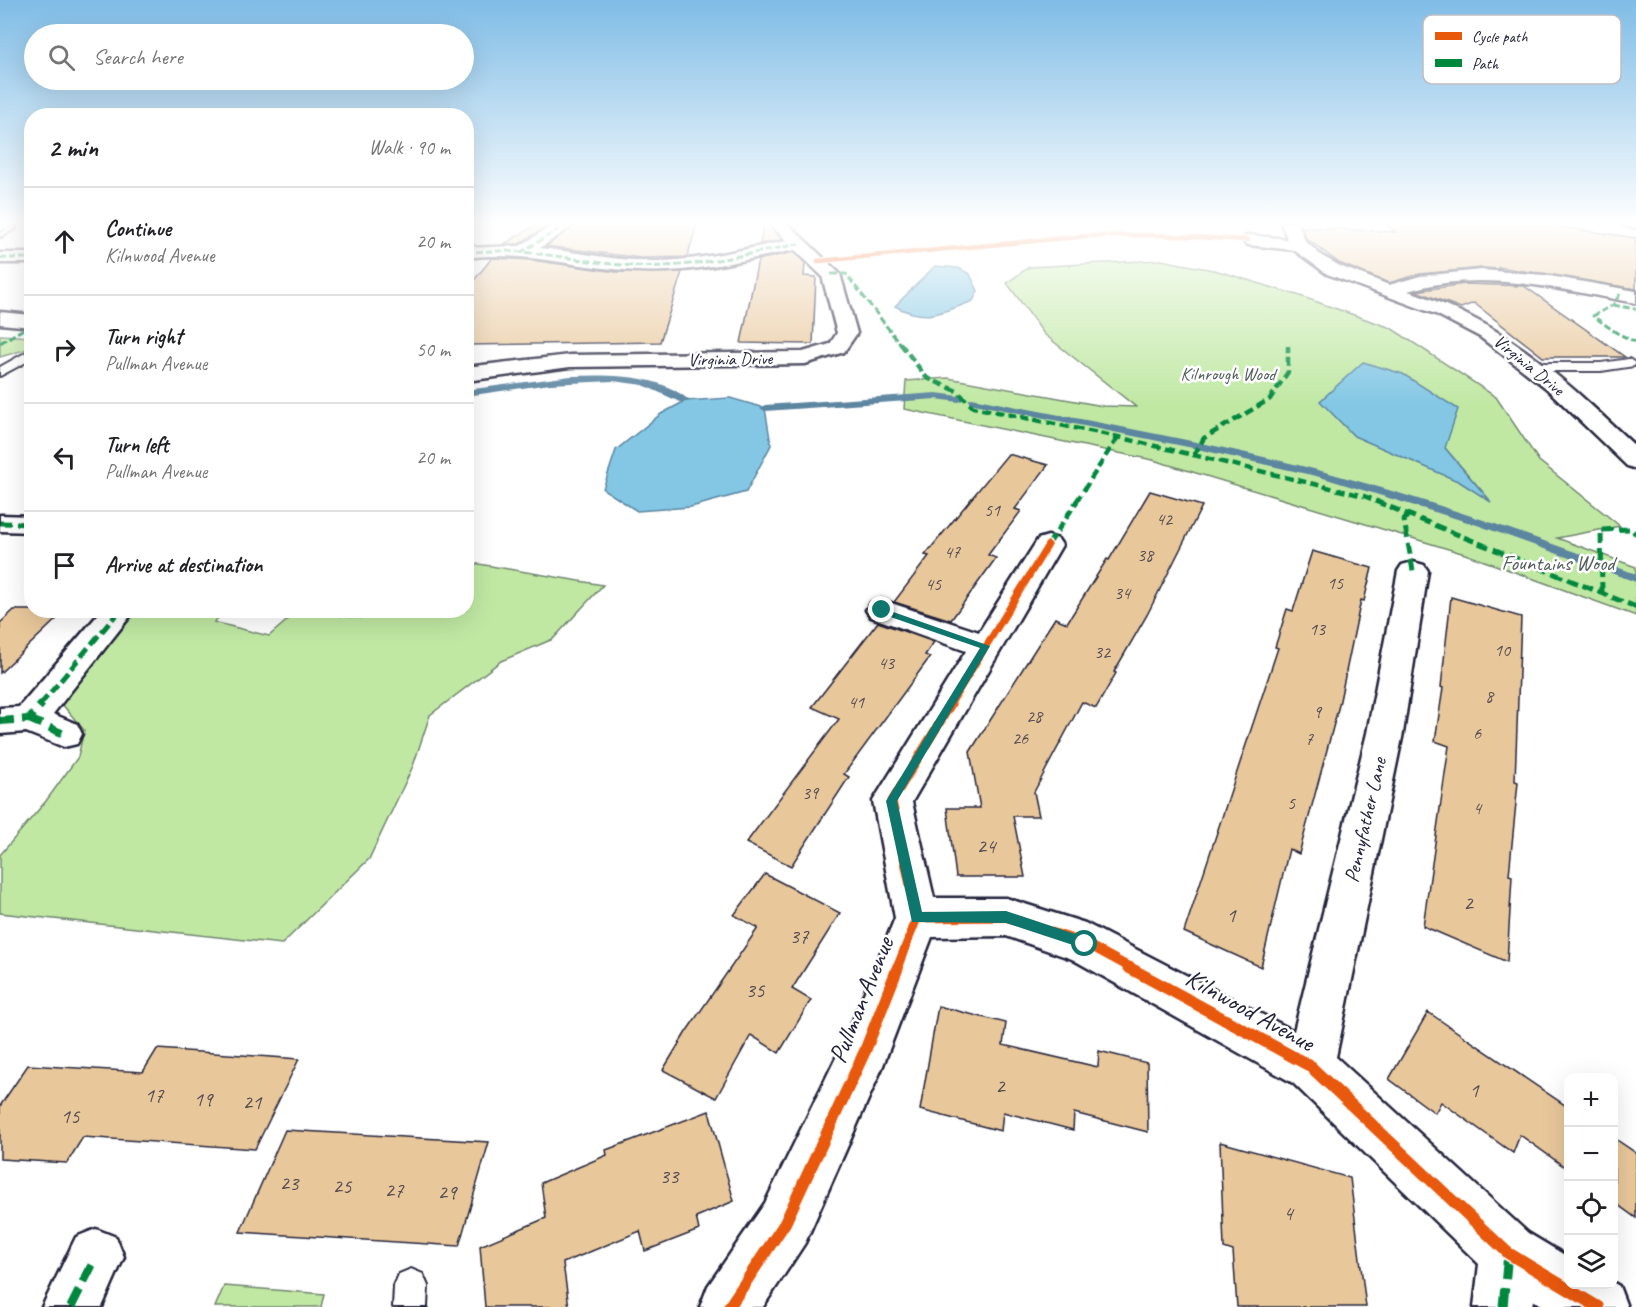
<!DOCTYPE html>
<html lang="en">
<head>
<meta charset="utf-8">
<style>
  :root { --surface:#fff; --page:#f2f2f2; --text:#202124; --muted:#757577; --line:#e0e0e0 }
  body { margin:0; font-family:Caveat,sans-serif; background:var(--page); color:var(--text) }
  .controls { position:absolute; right:18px; bottom:18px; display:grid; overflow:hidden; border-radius:12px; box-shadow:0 6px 24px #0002 }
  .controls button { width:54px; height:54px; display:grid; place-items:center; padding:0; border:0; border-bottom:2px solid var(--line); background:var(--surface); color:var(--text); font:30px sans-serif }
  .stop { position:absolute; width:18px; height:18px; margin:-14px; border:4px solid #0f766e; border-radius:50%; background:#fff }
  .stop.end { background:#0f766e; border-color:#fff; box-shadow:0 2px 6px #0008 }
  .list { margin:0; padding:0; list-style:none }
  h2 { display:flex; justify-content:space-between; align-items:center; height:78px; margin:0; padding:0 24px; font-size:26px }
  h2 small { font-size:20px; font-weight:400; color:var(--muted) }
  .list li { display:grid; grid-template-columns:39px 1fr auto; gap:18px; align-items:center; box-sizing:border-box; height:108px; padding:0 24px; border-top:2px solid var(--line) }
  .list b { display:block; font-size:22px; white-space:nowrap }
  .list p { margin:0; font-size:20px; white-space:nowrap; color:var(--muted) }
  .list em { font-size:20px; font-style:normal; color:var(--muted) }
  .icon { flex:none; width:33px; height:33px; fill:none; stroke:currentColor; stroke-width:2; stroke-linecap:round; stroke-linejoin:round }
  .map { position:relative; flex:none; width:1636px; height:1307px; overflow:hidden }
  .search { position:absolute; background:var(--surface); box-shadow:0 6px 24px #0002; left:24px; top:24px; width:450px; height:66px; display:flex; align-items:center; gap:15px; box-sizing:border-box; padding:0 21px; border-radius:33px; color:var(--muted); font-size:22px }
  .panel { position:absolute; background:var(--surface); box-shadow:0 6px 24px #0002; left:24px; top:108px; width:450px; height:510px; border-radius:24px }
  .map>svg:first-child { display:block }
  .green { fill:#c0e8a3; stroke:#71856f; stroke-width:1.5; fill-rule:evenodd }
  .water { fill:#83c7e4; stroke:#5c85a0; stroke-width:1.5 }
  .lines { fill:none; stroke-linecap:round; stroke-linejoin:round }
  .stream { fill:#5c85a0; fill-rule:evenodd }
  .building { fill:#e8c79a; stroke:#22223b; stroke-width:1.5 }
  .lane-casing { stroke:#22223b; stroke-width:4 }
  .street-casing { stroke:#22223b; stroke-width:5 }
  .lane { fill:#fff; fill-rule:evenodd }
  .street { fill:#fff; fill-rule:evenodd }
  .quiet-far4 { stroke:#00873e; stroke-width:3; stroke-dasharray:7 3; stroke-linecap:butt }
  .quiet-far3 { stroke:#00873e; stroke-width:4.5; stroke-dasharray:9 4.5; stroke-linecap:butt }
  .quiet-far2 { stroke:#00873e; stroke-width:5; stroke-dasharray:11 5; stroke-linecap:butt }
  .quiet-far1 { stroke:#00873e; stroke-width:8; stroke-dasharray:14 8; stroke-linecap:butt }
  .quiet { stroke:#00873e; stroke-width:9; stroke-dasharray:19 9; stroke-linecap:butt }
  .cycleway-far3-casing { stroke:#fff; stroke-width:7 }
  .cycleway-far2-casing { stroke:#fff; stroke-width:10 }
  .cycleway-far1-casing { stroke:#fff; stroke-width:13 }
  .cycleway-casing { stroke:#fff; stroke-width:16 }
  .cycleway-far3 { stroke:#e8590c; stroke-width:4.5 }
  .cycleway-far2 { stroke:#e8590c; stroke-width:7 }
  .cycleway-far1 { stroke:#e8590c; stroke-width:9 }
  .cycleway { stroke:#e8590c; stroke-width:12 }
  .route { fill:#0f766e }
  .labels { text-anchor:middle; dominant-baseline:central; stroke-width:5; stroke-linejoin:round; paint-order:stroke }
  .far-street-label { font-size:18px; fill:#22223b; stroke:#fff }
  .far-park-label { font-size:18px; fill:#515d5a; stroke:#fff }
  .number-label { font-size:18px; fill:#544b53 }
  .park-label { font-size:21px; fill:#515d5a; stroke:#fff }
  .street-label { font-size:21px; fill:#22223b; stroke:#fff }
  .near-number-label { font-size:21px; fill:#544b53 }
  .near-street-label { font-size:26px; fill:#22223b; stroke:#fff }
  .key { fill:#fff; stroke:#bdbdc4; stroke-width:1.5 }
  .key-label { font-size:16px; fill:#22223b }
</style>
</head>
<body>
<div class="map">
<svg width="1636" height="1307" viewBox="0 0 1636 1307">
  <rect width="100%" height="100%" fill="#fff"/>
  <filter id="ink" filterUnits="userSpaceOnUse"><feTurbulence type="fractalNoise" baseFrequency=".0167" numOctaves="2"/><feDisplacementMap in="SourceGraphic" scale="12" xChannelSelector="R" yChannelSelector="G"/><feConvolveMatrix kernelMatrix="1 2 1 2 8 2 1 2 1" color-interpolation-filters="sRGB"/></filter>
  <g filter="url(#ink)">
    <!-- green -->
    <g class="green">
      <path d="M1161,260L1218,271L1300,296L1391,328L1496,397L1539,461L1620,526L1557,538L1636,567V616L1465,554L1153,460L904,409L906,381L948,378L1103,406L1136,407L1044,334L1007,283L1029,267ZM1445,448L1489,499V500L1460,482Z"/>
      <path d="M0,335L31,337V348L0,357Z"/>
      <path d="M467,562L603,585L553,639L501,661L430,715L413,766L369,859L282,944L0,913V855L46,801L78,757L84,730L61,703L137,611H226L214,622L269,636L298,611L361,618L368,611L466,610Z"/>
      <path d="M224,1286L324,1294L321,1307H215Z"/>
    </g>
    <!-- water -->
    <g class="water">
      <path d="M935,266L958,268L970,274L978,291L973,301C942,312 926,323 895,306Z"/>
      <path d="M1363,362L1403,374L1458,409L1445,448L1491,502L1460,482L1354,436L1320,401Z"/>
      <path d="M730,398L765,408L771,445L746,492L691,507L637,511L603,489L616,450L661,414L685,401Z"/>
    </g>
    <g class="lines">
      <!-- stream -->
      <g class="stream">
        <path d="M571,376C610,375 658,373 690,401L682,403L643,385L613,381L550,384L466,396V390Z"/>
        <path d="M936,393L959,396L964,399L959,402L936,399L765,411L760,408L765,405Z"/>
        <path d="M972,398C1091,422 1211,442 1329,473C1433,501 1535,537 1636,574V582L1477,525L1320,477L1193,448L969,403V399Z"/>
      </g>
    </g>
    <!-- building -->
    <g class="building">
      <path d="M541,222H553L519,244H504Z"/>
      <path d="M580,222H698L687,257L641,258L546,246Z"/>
      <path d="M764,222H766L782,240L760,244Z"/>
      <path d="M1383,222H1526L1636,238V289L1498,267L1501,269L1482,268L1420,274L1389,283L1339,263L1306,238L1301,227L1396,232Z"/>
      <path d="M794,252L805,263L804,276L816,277L813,344L741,343L758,260Z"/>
      <path d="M492,258L531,260L616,272H682L660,342L466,345V290Z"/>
      <path d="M1465,284L1524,286L1625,357H1543L1474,303L1461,308L1416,291Z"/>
      <path d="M1008,454L1048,465L1015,509L1021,511L988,555L996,558L951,620L894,602L929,556L925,555Z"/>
      <path d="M1150,491L1202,506L1147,615L1114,672L1116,673L1096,708L1082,702L1034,792L1039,816H1013L1025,877H956L947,808H980L970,752L1055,618L1067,623L1107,559L1109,560Z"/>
      <path d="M1312,551L1372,568L1364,601L1361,600L1339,705L1299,854L1289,849L1261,967L1184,932L1278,648L1275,647L1287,609L1293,611Z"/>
      <path d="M1451,597L1521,617L1515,781L1518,782L1509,875L1512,876L1507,962L1423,926L1449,746L1435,741L1443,688L1441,687Z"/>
      <path d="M14,610H66L0,673V623Z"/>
      <path d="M878,622L934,642L925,655L930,657L844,774L849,777L791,866L746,843L839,719L812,707Z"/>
      <path d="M765,874L840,913L792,989L811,1000L779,1053L751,1035L716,1098L663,1070L686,1032L758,928L734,915Z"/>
      <path d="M938,1006L1006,1023L1003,1045L1098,1067L1099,1051L1147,1063L1148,1132L1074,1113L1073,1130L1003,1112L1001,1131L920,1110Z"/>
      <path d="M1428,1012L1569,1108V1170L1520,1135L1513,1153L1441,1102L1435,1113L1389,1079Z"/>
      <path d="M157,1049L299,1059L255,1149L83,1137L67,1163L0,1159V1106L28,1065L143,1072Z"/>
      <path d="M709,1111L734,1201L696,1217L699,1230L645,1251L640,1231L563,1263L569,1307H485L480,1246L546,1218L541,1183L607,1155L606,1150Z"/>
      <path d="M285,1130L489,1142L459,1246L240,1232Z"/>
      <path d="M1614,1138L1636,1153V1218L1614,1202Z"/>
      <path d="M1220,1142L1350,1178L1366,1307H1237L1233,1251L1224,1248Z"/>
    </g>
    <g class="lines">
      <defs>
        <g id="lane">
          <path d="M466,241L479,249V253H471L466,249Z"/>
          <path d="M32,349V359L0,376V367Z"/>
          <path d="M1629,359L1635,363L1634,366L1601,371H1536L1530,367L1536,363H1601Z"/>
          <path d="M411,1269L423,1274L428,1286L427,1307H393L394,1286L399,1274Z"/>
        </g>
        <g id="street">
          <path d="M558,222H578L540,248C578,252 616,261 655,261C699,261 743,249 787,241L768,222H786L840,274L857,333L844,352L805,364L570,367L466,381V367L570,355L803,352L830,344L837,333L822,276L795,250C743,260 691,274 638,271C579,269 525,250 466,258V248L520,246Z"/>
          <path d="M1281,222H1297L1305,241L1322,256L1340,266L1389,285L1420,276L1482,270L1544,275L1636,291V303C1562,290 1482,268 1408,291C1507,323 1562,378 1636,447V469L1627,466L1546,388L1480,337L1438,315L1327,274L1294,250L1248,245L1240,240L1248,235L1287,239Z"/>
          <path d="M1620,222H1636V228L1622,225Z"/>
          <path d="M8,223L16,228L0,237V226Z"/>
          <rect x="0" y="253" width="32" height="10"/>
          <path d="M0,312L32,315V327L0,324Z"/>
          <path d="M0,515L32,516V532L0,531Z"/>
          <path d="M1048,536L1058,539L1062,545L912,802L934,898H1006L1085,923L1294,1031L1367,733L1398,571L1402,565L1413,562L1424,565L1428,571L1403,733L1336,1057L1528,1233L1568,1257V1284L1614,1283L1619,1286L1627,1307H1544L1533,1300L1532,1307H1474L1479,1264L1293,1083L1072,959L1006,936L932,937L882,1068L805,1243L763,1307H700L708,1286L765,1203L847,1035L895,918L873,801L966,651L871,617L866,610L871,603L882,600L979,632L1038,539Z"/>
          <path d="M102,610H135L53,714L77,724L82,734L77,744L64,747L26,732L0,734V708L19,707Z"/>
          <path d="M96,1229L116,1237L124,1257L102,1307H42L76,1237Z"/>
        </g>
      </defs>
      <!-- lane casing -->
      <use href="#lane" class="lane-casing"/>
      <!-- street casing -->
      <use href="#street" class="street-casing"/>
      <!-- lane -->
      <use href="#lane" class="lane"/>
      <!-- street -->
      <use href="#street" class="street"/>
      <!-- quiet-far4 -->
      <g class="quiet-far4">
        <path d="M0,232L8,228"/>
        <path d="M466,253C524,245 578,263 635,266C691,269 745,254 799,244"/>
        <path d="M520,253L570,222"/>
        <path d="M0,258H32"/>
        <path d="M831,274H846L901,345"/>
        <path d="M1620,294L1613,305L1593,316L1617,333L1636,342"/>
        <path d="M1613,305L1636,309"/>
        <path d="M0,343L32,324"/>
      </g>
      <!-- quiet-far3 -->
      <g class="quiet-far3">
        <path d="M900,343L927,378L957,391L973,407L1118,437L1364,496L1379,502"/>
        <path d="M1194,455L1204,438L1270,399L1288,372V346"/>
        <path d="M1076,502L1118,437"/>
      </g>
      <!-- quiet-far2 -->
      <g class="quiet-far2">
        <path d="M1375,501L1636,607"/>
        <path d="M1409,514L1404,520L1413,571"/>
        <path d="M0,523L32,524"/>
        <path d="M1048,545L1077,501"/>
        <path d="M1602,593L1601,530L1631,529L1636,534"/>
        <path d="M40,705L120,610"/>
      </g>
      <!-- quiet-far1 -->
      <g class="quiet-far1">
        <path d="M29,719L64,734"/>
        <path d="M0,721L29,719L42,704"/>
      </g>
      <!-- quiet -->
      <g class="quiet">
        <path d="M71,1307L96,1257"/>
        <path d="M1503,1307L1508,1253"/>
      </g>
      <defs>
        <path id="cycleway-far3" d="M818,261L1087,236L1161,235L1248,240"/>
        <path id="cycleway-far2" d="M950,705L1048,545"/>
        <g id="cycleway-far1">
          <path d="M917,918L1006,917L1085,943L1131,968"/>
          <path d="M897,968L917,918L892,801L951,704"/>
        </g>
        <g id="cycleway">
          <path d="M1128,967L1310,1066L1508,1253L1598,1307"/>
          <path d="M729,1307L785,1223L865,1051L898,967"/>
        </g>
      </defs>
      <!-- cycleway-far3 casing -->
      <use href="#cycleway-far3" class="cycleway-far3-casing"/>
      <!-- cycleway-far2 casing -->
      <use href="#cycleway-far2" class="cycleway-far2-casing"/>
      <!-- cycleway-far1 casing -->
      <use href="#cycleway-far1" class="cycleway-far1-casing"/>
      <!-- cycleway casing -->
      <use href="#cycleway" class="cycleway-casing"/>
      <!-- cycleway-far3 -->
      <use href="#cycleway-far3" class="cycleway-far3"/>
      <!-- cycleway-far2 -->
      <use href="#cycleway-far2" class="cycleway-far2"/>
      <!-- cycleway-far1 -->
      <use href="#cycleway-far1" class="cycleway-far1"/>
      <!-- cycleway -->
      <use href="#cycleway" class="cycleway"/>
    </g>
  </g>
  <!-- sky -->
  <linearGradient id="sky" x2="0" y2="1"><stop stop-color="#7fbce6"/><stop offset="0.55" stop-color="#fff"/><stop offset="1" stop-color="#fff" stop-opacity="0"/></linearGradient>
  <rect width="1636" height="405" fill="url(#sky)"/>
  <!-- route -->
  <path class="route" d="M882,608L990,646L897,801L922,912L1006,911L1090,939V948L1085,949L1006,923L912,922L886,801L980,648L879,613L878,610Z"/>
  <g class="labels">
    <!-- far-street labels -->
    <g class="far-street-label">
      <text transform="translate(730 359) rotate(-1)">Virginia Drive</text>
      <text transform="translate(1529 365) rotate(39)">Virginia Drive</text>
    </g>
    <!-- far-park labels -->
    <g class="far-park-label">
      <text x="1228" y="374">Kilnrough Wood</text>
    </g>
    <!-- number labels -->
    <g class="number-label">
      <text x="992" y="510">51</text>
      <text x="1164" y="519">42</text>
      <text x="952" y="552">47</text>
      <text x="1145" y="555">38</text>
      <text x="1335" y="583">15</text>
      <text x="933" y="584">45</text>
      <text x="1122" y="593">34</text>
      <text x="1317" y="629">13</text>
      <text x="1502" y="650">10</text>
      <text x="1102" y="652">32</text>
      <text x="886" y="663">43</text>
      <text x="1489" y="696">8</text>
      <text x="856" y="702">41</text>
      <text x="1317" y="712">9</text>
      <text x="1034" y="716">28</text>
      <text x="1477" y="733">6</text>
      <text x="1020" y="738">26</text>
      <text x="1309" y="739">7</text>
      <text x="810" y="793">39</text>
      <text x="1291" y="803">5</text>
      <text x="1477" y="808">4</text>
    </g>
    <!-- park labels -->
    <g class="park-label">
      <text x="1558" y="563">Fountains Wood</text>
    </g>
    <!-- street labels -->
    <g class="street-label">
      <text transform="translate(1365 820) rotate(-77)">Pennyfather Lane</text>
    </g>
    <!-- near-number labels -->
    <g class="near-number-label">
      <text x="986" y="846">24</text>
      <text x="1468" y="903">2</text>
      <text x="1231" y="915">1</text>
      <text x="799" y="936">37</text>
      <text x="755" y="990">35</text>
      <text x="1000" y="1086">2</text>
      <text x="1474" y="1090">1</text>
      <text x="154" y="1095">17</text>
      <text x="203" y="1099">19</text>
      <text x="252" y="1102">21</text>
      <text x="70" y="1116">15</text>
      <text x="669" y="1176">33</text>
      <text x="289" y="1183">23</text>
      <text x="342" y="1186">25</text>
      <text x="394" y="1190">27</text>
      <text x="447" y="1192">29</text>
      <text x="1288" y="1213">4</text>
    </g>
    <!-- near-street labels -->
    <g class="near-street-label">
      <text transform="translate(861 1000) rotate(-68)">Pullman Avenue</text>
      <text transform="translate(1250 1010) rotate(29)">Kilnwood Avenue</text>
    </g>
  </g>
  <!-- legend -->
  <rect x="1423" y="15" width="198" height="69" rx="9" class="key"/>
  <rect x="1435" y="32" width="27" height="8" fill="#e8590c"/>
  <rect x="1435" y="59" width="27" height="8" fill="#00873e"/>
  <g class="key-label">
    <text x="1472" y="42">Cycle path</text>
    <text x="1472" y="69">Path</text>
  </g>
</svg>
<div class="controls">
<button>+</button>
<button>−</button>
<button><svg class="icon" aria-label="locate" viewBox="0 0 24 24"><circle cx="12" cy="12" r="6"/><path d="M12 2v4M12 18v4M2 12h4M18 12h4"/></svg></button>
<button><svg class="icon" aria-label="layers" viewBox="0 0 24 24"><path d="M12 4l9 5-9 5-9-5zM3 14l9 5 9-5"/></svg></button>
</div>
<div class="stop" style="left:1085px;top:944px"></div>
<div class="stop end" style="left:882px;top:610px"></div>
<div class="search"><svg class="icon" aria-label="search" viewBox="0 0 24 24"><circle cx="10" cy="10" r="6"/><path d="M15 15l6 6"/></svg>Search here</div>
<section class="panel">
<h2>2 min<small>Walk · 90 m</small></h2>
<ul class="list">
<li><svg class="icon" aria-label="ahead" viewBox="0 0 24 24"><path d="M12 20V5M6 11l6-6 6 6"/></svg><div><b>Continue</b><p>Kilnwood Avenue</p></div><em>20 m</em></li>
<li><svg class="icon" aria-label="right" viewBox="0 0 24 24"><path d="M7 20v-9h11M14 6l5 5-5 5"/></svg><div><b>Turn right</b><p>Pullman Avenue</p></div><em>50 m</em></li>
<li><svg class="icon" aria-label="left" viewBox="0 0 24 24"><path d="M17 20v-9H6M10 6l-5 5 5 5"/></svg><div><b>Turn left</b><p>Pullman Avenue</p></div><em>20 m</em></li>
<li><svg class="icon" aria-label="arrive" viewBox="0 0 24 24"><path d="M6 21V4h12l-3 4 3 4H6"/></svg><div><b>Arrive at destination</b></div></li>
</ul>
</section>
</div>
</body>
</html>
